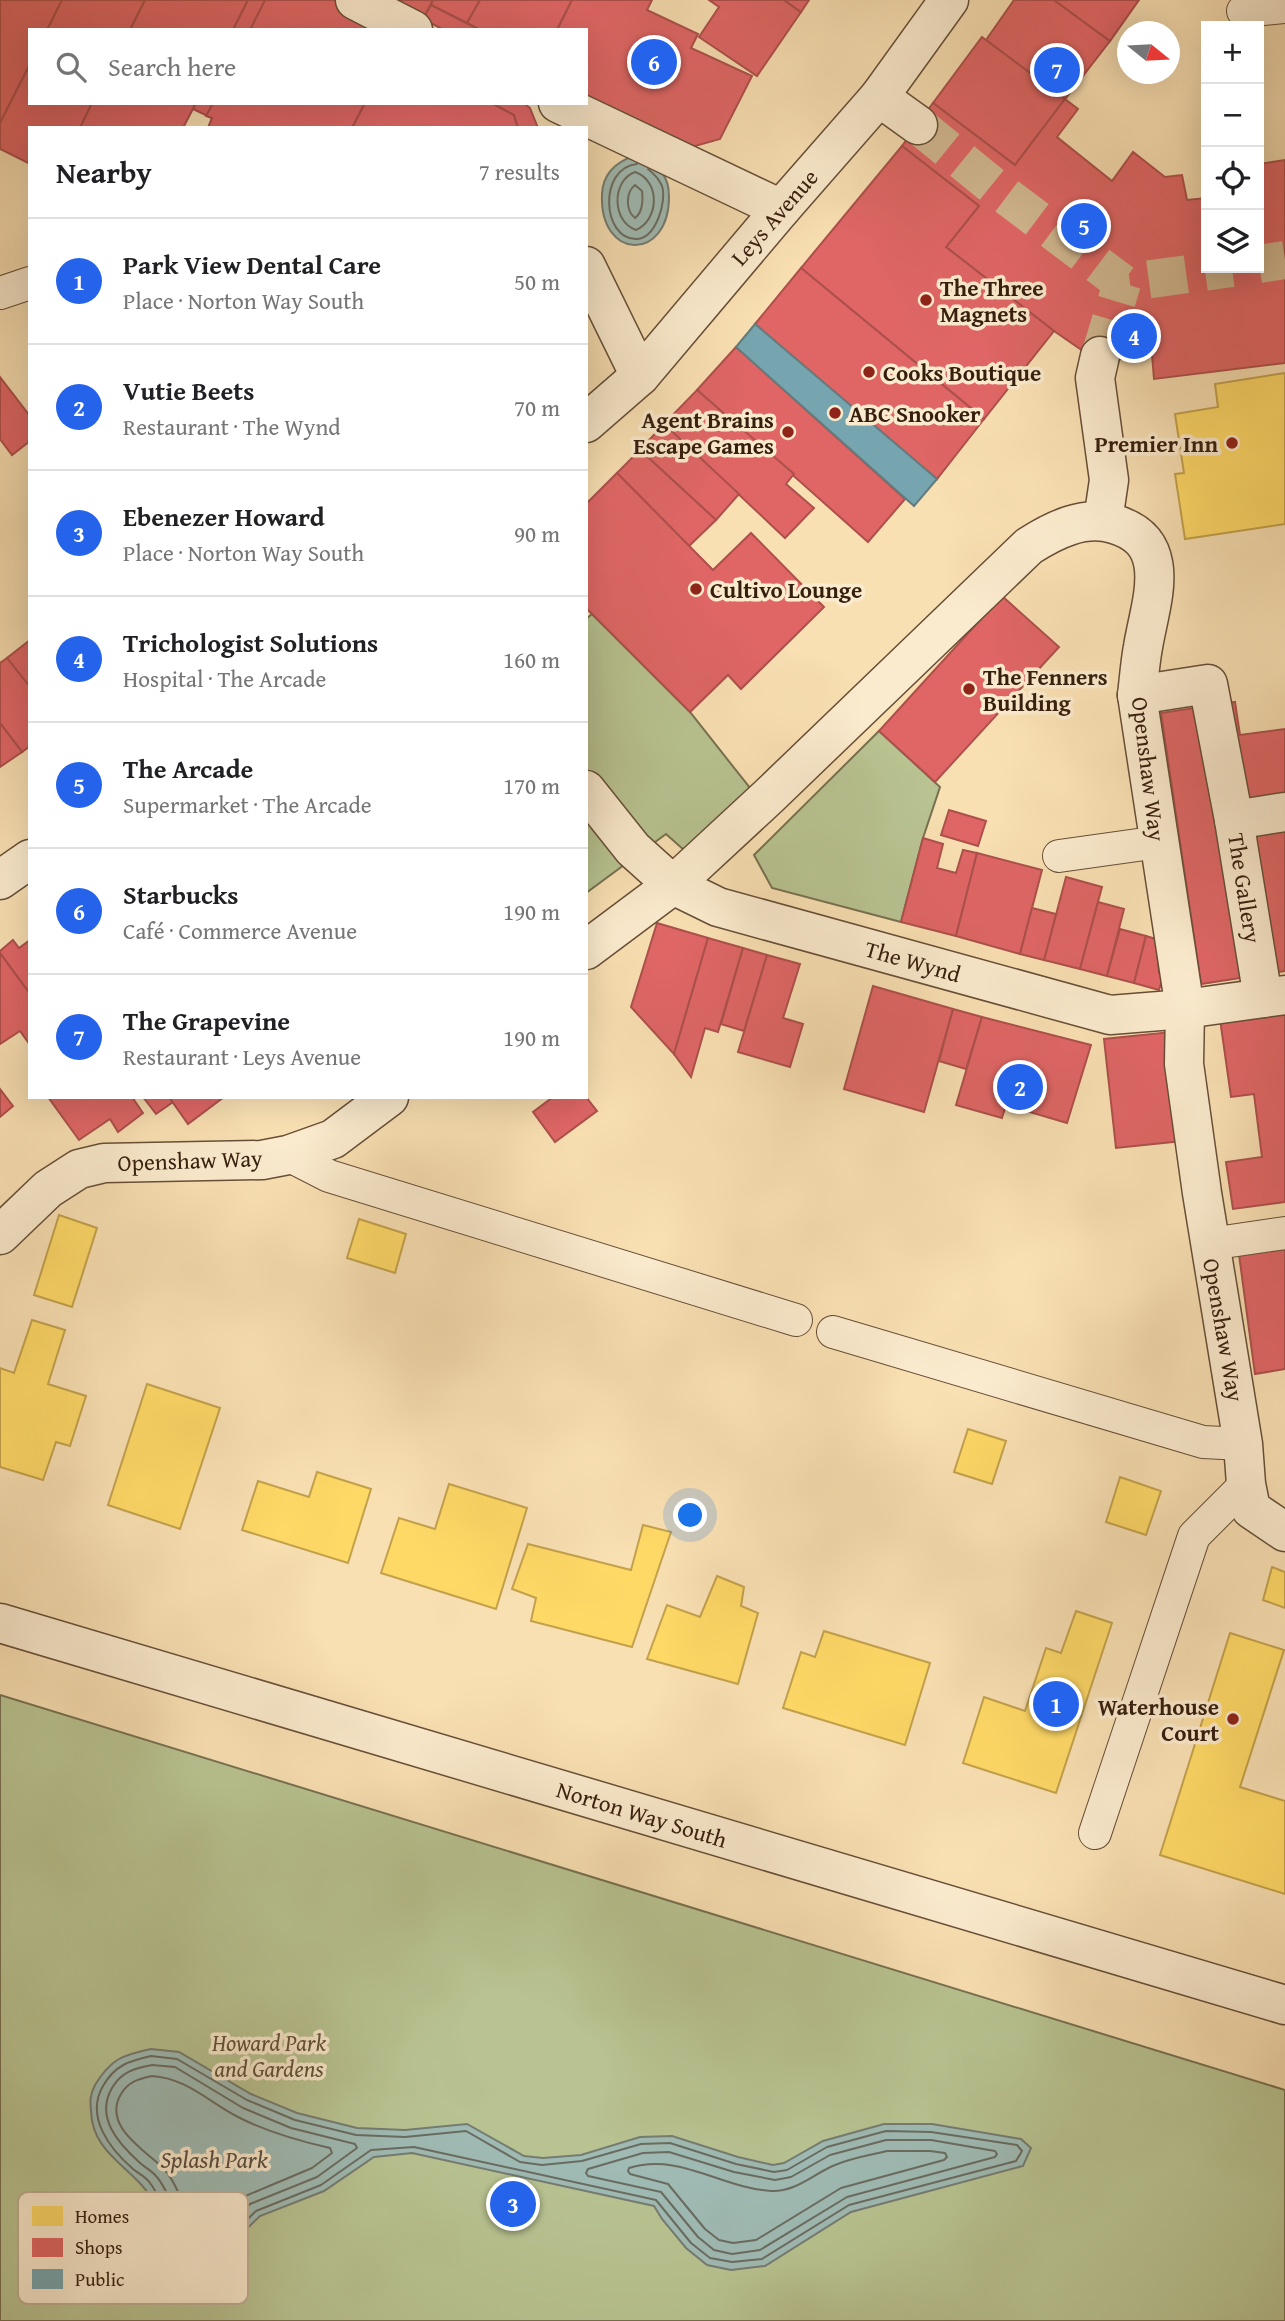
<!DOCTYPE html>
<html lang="en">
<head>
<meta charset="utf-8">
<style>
  :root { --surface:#fff; --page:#f2f2f2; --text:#202124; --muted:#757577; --line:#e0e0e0; --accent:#2563eb }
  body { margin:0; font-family:"Gentium Book Plus",serif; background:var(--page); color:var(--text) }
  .controls { position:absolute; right:21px; top:21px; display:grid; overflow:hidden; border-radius:0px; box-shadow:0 7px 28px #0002 }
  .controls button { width:63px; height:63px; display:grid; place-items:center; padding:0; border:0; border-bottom:2px solid var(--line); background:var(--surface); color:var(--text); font:35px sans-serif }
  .compass { position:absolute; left:1117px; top:21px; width:63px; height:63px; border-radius:50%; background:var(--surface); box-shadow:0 7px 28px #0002; rotate:108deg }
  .you { position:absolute; left:691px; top:1516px; width:24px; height:24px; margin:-18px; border:5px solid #fff; border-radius:50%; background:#1a73e8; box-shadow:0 0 0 10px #1a73e833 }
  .badge { display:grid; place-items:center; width:46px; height:46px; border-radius:50%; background:var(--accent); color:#fff; font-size:23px; font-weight:700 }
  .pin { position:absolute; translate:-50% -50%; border:4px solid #fff; box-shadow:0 2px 7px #0006 }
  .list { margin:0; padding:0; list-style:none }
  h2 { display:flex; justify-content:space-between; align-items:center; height:91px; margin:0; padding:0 28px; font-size:30px }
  h2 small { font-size:23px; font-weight:400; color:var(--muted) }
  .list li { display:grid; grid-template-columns:46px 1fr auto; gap:21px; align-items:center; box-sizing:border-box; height:126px; padding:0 28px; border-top:2px solid var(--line) }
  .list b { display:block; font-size:26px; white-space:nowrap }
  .list p { margin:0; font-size:23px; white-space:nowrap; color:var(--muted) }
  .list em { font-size:23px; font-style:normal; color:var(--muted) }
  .icon { flex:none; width:38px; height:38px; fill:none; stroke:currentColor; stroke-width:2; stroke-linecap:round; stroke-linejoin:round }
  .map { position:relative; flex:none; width:1285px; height:2321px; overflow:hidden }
  .search { position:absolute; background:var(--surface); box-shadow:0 7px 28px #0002; left:28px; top:28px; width:560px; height:77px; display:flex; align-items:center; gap:18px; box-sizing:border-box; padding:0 24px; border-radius:0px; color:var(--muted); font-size:26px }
  .panel { position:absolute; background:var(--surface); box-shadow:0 7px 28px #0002; left:28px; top:126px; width:560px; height:973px; border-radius:0px }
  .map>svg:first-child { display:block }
  .green { fill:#b8c391; stroke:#777050; stroke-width:2 }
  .water { fill:#9fbbb4; stroke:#757c72; stroke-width:2 }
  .homes { fill:#ffd966; stroke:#c3a14c; stroke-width:2 }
  .shops { fill:#e06666; stroke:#ad504c; stroke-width:2 }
  .public { fill:#76a5af; stroke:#637c7f; stroke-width:2 }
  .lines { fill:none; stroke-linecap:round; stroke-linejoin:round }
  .shore { stroke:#6a6c61; stroke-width:2 }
  .pedestrian-tunnel { stroke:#d2b992; stroke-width:38; stroke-dasharray:38 19; stroke-linecap:butt }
  .service-casing { stroke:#674e37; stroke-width:34 }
  .pedestrian-casing { stroke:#674e37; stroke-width:41 }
  .minor-casing { stroke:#674e37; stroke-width:41 }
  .tertiary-casing { stroke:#674e37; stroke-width:41 }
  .service { stroke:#fbebce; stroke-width:32 }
  .pedestrian { stroke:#fbebce; stroke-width:38 }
  .minor { stroke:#fbebce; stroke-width:38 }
  .tertiary { stroke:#fbebce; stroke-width:38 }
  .poi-dot { fill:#8f2418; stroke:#fbebce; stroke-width:2.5 }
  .labels { text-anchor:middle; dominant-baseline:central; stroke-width:7; stroke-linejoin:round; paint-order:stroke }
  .street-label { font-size:23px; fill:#361e0e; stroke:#fbebce }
  .poi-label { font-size:23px; font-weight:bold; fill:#361e0e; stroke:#fbebce; text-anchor:start }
  .park-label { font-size:23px; font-style:italic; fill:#5d5035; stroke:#fbebce }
  .water-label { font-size:24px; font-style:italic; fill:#564d40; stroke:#fbebce }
  .key { fill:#fbebce; stroke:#c0ae94; stroke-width:2 }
  .key-label { font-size:19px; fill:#361e0e }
</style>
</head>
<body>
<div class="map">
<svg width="1285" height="2321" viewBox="0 0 1285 2321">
  <rect width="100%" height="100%" fill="#f9e0b3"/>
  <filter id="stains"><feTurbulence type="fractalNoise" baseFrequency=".00286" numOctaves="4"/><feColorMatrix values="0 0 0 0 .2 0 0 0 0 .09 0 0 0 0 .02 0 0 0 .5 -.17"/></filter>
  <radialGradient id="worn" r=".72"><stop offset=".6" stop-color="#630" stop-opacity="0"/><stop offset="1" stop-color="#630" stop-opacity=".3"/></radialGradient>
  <!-- green -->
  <g class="green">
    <path d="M592,614L690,712L750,788L685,851L666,834L586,893V619Z"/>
    <path d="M879,731L940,787L923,838L901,922L772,888L754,855Z"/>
    <path d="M0,1695L1285,2090V2321H0Z"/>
  </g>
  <!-- water -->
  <g class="water">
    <path d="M634,156C643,161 656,165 662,173C668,180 669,188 669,197C669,262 599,261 602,194C603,174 616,162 634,156Z"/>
    <path d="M151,2049L179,2052L251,2094L297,2113L357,2128L405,2130L467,2124L524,2156L543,2158L581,2155L640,2137L672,2136L738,2157L773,2165L784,2163L823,2141L884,2124H932L1021,2139L1031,2148L1023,2166L851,2212L765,2266L731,2270L707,2265L686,2248L662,2219L654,2206L412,2153L374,2157L324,2191L260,2216L237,2238L225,2269L211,2287C144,2293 171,2242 155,2205C139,2169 92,2157 91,2111C90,2100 90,2095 95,2085C111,2059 122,2055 151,2049Z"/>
  </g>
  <!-- homes -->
  <g class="homes">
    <path d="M1285,373V524L1185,539L1175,474L1184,473L1175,414L1218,407L1215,384Z"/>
    <path d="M59,1215L97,1228L72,1307L34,1295Z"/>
    <path d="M359,1219L406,1234L395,1273L347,1258Z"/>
    <path d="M32,1320L65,1330L48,1384L86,1396L70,1446L56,1442L43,1480L0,1467V1368L14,1373Z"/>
    <path d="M147,1384L220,1408L180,1529L108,1505Z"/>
    <path d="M968,1429L1006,1441L992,1484L954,1472Z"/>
    <path d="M317,1472L371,1489L348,1563L242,1530L258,1481L309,1497Z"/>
    <path d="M1120,1477L1161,1491L1146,1535L1106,1522Z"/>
    <path d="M449,1484L527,1508L496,1609L381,1573L399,1518L435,1529Z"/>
    <path d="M643,1525L671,1532L632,1647L531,1621L536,1598L512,1589L528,1544L631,1570Z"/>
    <path d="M1272,1567L1285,1572V1608L1263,1600Z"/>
    <path d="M717,1576L744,1587L741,1606L758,1613L738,1684L647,1659L667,1605L700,1617Z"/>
    <path d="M1076,1611L1112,1623L1056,1793L963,1763L984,1697L1025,1711L1046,1648L1061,1653Z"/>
    <path d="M824,1631L930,1663L905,1745L783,1708L801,1652L815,1657Z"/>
    <path d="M1230,1633L1284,1650L1240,1787L1285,1801V1894L1160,1855Z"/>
  </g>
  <!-- shops -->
  <g class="shops">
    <path d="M0,0H62L47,30H30V64L0,123Z"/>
    <path d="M62,0H145L130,30H47Z"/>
    <path d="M145,0H248L233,30H130Z"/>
    <path d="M248,0H288L303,8L292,30H233Z"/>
    <path d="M265,0H433L417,30H250Z"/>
    <path d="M433,0H480L467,23L431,5Z"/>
    <path d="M480,0H572L557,30H480L467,23Z"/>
    <path d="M572,0H652L647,10L698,34L691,48L752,76L720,139L688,148L586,100V30H557Z"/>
    <path d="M709,0H784L801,12L757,76L699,37L719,7Z"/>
    <path d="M784,0H809L801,12Z"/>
    <path d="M1014,0H1054L1110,41L1065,99L986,40Z"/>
    <path d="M1054,0H1139L1110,41Z"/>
    <path d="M431,5L480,30H444L423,19Z"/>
    <path d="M982,37L1065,99L1015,165L933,103Z"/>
    <path d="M30,64V103H92L80,128H30V164L0,149V123Z"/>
    <path d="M1065,99L1078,109L1057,137L1112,181L1133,152L1165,177L1182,175L1187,200L1206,198V268H1259V164L1285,160V363L1154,379L1152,354L1116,360L1086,353L1054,331L946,247L979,206L902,146L933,103L1015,165Z"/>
    <path d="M92,103H196L183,128H80Z"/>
    <path d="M196,103H256L244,128H208L212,118L193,109Z"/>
    <path d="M213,103H365L352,128H208L212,118L206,116Z"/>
    <path d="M365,103H492L514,115L518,128H352Z"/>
    <path d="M492,103H524L530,108L538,128H518L514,115Z"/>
    <path d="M902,146L979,206L946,247L1054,331L984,419L801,268Z"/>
    <path d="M801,268L984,419L937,479L755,324Z"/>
    <path d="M736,347L905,499L868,542L697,390Z"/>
    <path d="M0,377L30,416V441L12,455L0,439Z"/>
    <path d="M697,390L794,474L786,484L814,508L785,538L664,424Z"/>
    <path d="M664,424L739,494L716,520L640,450Z"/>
    <path d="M640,450L716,520L689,546L617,473Z"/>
    <path d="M617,473L713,570L751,533L824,607L741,689L728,675L690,712L586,608V504Z"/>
    <path d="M1002,596L1059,647L935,782L879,731Z"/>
    <path d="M30,640V687L7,658Z"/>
    <path d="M7,658L30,687V746L22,752L0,723V663Z"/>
    <path d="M1235,702L1240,735L1285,729V971L1201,984L1161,713Z"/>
    <path d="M0,723L22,752L0,767Z"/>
    <path d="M949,810L986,821L978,846L941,835Z"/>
    <path d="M923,838L943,844L937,868L956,873L963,850L977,853L956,936L901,922Z"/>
    <path d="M977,853L1042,870L1020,954L956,936Z"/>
    <path d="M1066,877L1102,887L1080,969L1044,960Z"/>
    <path d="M1098,902L1124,909L1107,976L1080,969Z"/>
    <path d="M1032,908L1056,914L1044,960L1020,954Z"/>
    <path d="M657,923L708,938L674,1054L631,1007Z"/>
    <path d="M1120,929L1146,936L1134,983L1107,976Z"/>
    <path d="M1146,936L1156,939L1159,973L1164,974L1159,990L1134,983Z"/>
    <path d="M708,938L743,948L718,1032L705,1028L691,1077L674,1054Z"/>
    <path d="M13,940L19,948L30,940V994L0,953V951Z"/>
    <path d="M743,948L767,955L744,1031L721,1024Z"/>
    <path d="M0,953L30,994V1045L20,1031L0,1044Z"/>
    <path d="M767,955L800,964L783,1018L803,1024L790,1067L738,1052Z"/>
    <path d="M873,986L953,1009L924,1112L844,1089Z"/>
    <path d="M953,1009L982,1017L966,1069L939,1061Z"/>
    <path d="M1285,1009V1202L1233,1209L1226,1162L1262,1157L1254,1094L1231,1097L1220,1019Z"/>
    <path d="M982,1017L1091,1045L1067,1123L1006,1105L1002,1118L956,1105Z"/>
    <path d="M1171,1032L1182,1141L1116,1148L1104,1039Z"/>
    <path d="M0,1089L13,1106L0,1117Z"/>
    <path d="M48,1097H132L143,1113L118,1132L110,1119L79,1140Z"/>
    <path d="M143,1097H169L173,1102L156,1114Z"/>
    <path d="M169,1097H224L188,1124Z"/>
    <path d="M553,1097H586L597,1111L555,1142L533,1112Z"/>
    <path d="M1285,1240V1369L1255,1374L1238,1247Z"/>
  </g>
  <!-- public -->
  <path class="public" d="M755,324L937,479L914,506L736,347Z"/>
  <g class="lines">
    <!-- shore -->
    <g class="shore">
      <path d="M637,164C598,168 602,239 636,239C656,239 667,201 662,186C659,179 653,173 648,169"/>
      <path d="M635,172C661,181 659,220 636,230C612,222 611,181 635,172Z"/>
      <path d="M635,185L642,191C643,200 643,212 635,218C625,210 626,192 635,185Z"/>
      <path d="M151,2056L177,2059L247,2100L295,2120L356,2135L405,2137L466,2131L520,2162L542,2165L582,2161L641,2144L670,2143L736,2164L774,2172L787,2170L827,2147L886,2131L931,2132L1017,2145L1022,2151L1016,2161L849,2205L762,2259L732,2262L710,2258L691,2243L656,2200L414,2147L371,2150L321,2185L256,2211L231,2235L219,2265L208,2279C200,2282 196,2281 188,2278C158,2268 173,2225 161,2201C158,2196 154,2188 150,2183C146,2177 139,2174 133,2169C110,2149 85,2117 103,2086C115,2065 129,2061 151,2056Z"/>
      <path d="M152,2065L175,2067L243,2108L291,2128L355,2144L357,2148L317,2177L250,2204L224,2230L211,2261L203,2271C168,2280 179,2219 170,2199C166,2191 161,2181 156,2176C151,2170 144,2167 139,2162C118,2143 95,2117 112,2088C121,2072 135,2068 152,2065Z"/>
      <path d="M152,2076C186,2078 209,2102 238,2117C267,2132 299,2141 330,2148L332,2153L312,2168L243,2197L215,2224L199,2259H192C183,2244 188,2215 180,2196C176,2187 170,2175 163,2168C145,2150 102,2126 121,2094C128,2082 138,2079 152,2076Z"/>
      <path d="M886,2140H931L995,2151L997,2154L995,2157L847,2197L760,2250L732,2254L714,2250L698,2237L661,2192L588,2176L586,2173L588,2169L643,2153L669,2152L734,2172L775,2180L791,2177L830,2155Z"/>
      <path d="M887,2151H930L945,2153L947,2157L944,2160L841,2188L756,2240L733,2243L719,2240L705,2229L668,2184L630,2174L628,2171L629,2168C679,2152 721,2188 771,2191C796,2192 813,2174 835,2165C851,2158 870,2155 887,2151Z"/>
    </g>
    <!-- pedestrian-tunnel -->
    <g class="pedestrian-tunnel">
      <path d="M918,125L993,186L1122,283L1232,268"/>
      <path d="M1259,264L1285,260"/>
      <path d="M1100,356L1122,283"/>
    </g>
    <defs>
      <g id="service">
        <path d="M1243,11L1285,7"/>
        <path d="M0,293L30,283"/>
        <path d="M1059,856L1159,842"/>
        <path d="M288,1155L329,1176L796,1320"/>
        <path d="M1210,1244L1285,1233"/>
        <path d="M833,1332L1203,1442L1243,1444"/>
        <path d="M1095,1833L1194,1536L1246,1484"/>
      </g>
      <g id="pedestrian">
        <path d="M355,0L413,30"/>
        <path d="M879,97L918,125"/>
        <path d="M558,103L781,209"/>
        <path d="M586,266L640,376"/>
        <path d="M1100,356L1095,378L1109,480L1103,521"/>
        <path d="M1137,695L1208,684L1234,820L1285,812"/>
        <path d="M586,790L633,849L673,885L718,907L1110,1015L1185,1009L1285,995"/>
        <path d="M1234,820L1263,998"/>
      </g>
      <g id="minor">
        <path d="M586,423L640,376L781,209L879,97L949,0"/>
        <path d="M0,880L30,859"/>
        <path d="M586,950L673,885L768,797L1029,546C1054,530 1084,515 1114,524C1176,542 1150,603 1143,647C1140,663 1139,679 1137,695L1185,1009L1184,1064L1202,1193L1243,1444L1246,1484L1251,1509L1285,1532"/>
        <path d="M0,1235L48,1189L79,1169L104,1163L262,1160L288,1155L333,1139L389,1097"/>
      </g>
      <path id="tertiary" d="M0,1623L1285,2005"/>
    </defs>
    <!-- service casing -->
    <use href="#service" class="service-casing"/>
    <!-- pedestrian casing -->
    <use href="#pedestrian" class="pedestrian-casing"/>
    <!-- minor casing -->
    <use href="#minor" class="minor-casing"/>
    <!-- tertiary casing -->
    <use href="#tertiary" class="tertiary-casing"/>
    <!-- service -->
    <use href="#service" class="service"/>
    <!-- pedestrian -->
    <use href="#pedestrian" class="pedestrian"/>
    <!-- minor -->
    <use href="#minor" class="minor"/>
    <!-- tertiary -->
    <use href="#tertiary" class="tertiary"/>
  </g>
  <!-- markers -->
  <g class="poi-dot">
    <circle cx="926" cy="300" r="7"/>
    <circle cx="869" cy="372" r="7"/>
    <circle cx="835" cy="413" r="7"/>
    <circle cx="788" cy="432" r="7"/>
    <circle cx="1232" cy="443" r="7"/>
    <circle cx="696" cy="589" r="7"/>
    <circle cx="969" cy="689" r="7"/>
    <circle cx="1233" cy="1719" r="7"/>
  </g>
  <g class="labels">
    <!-- street labels -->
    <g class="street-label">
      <text transform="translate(774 217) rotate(-49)">Leys Avenue</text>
      <text transform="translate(1149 769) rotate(83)">Openshaw Way</text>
      <text transform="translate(1245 888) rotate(81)">The Gallery</text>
      <text transform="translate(913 961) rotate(16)">The Wynd</text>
      <text transform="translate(190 1160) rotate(-2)">Openshaw Way</text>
      <text transform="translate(1224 1330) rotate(80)">Openshaw Way</text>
      <text transform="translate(642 1814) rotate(17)">Norton Way South</text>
    </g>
    <!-- poi labels -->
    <g class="poi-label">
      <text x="940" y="287">The Three<tspan x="940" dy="26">Magnets</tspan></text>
      <text x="883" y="372">Cooks Boutique</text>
      <text x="849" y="413">ABC Snooker</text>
      <text x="774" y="419" text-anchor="end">Agent Brains<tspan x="774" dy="26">Escape Games</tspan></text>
      <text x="1218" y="443" text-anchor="end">Premier Inn</text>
      <text x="710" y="589">Cultivo Lounge</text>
      <text x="983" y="676">The Fenners<tspan x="983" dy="26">Building</tspan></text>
      <text x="1219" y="1706" text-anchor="end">Waterhouse<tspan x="1219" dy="26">Court</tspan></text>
    </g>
    <!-- park labels -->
    <g class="park-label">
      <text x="269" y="2042">Howard Park<tspan x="269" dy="26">and Gardens</tspan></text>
    </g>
    <!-- water labels -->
    <g class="water-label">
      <text x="214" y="2159">Splash Park</text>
    </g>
  </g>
  <!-- legend -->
  <rect x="18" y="2192" width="230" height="112" rx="10" class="key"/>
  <rect x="32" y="2206" width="31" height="20" fill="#ffd966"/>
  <rect x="32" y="2238" width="31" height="19" fill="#e06666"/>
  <rect x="32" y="2269" width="31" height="20" fill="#76a5af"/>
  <g class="key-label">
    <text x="75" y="2223">Homes</text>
    <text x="75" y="2254">Shops</text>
    <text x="75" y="2286">Public</text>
  </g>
  <rect width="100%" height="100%" filter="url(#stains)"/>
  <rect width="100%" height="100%" fill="url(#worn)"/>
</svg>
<div class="controls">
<button>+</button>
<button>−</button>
<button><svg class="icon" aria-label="locate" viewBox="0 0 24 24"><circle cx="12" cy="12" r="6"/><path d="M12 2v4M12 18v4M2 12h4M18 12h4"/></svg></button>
<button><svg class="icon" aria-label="layers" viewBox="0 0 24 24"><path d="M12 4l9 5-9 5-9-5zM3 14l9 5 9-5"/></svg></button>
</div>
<svg class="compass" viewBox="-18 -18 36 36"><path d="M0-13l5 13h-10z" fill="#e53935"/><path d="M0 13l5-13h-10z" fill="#757577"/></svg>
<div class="you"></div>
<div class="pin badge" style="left:1056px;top:1704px">1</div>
<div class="pin badge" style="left:1020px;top:1087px">2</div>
<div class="pin badge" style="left:513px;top:2204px">3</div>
<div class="pin badge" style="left:1134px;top:336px">4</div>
<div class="pin badge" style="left:1084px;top:226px">5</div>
<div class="pin badge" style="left:654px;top:62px">6</div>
<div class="pin badge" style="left:1057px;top:70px">7</div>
<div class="search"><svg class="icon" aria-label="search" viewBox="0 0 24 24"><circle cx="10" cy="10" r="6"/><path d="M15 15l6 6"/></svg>Search here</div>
<section class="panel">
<h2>Nearby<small>7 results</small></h2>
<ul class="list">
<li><span class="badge">1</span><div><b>Park View Dental Care</b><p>Place · Norton Way South</p></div><em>50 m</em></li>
<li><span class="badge">2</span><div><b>Vutie Beets</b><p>Restaurant · The Wynd</p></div><em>70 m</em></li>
<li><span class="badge">3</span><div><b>Ebenezer Howard</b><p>Place · Norton Way South</p></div><em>90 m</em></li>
<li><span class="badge">4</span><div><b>Trichologist Solutions</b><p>Hospital · The Arcade</p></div><em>160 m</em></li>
<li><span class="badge">5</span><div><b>The Arcade</b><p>Supermarket · The Arcade</p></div><em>170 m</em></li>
<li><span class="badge">6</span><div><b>Starbucks</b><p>Café · Commerce Avenue</p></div><em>190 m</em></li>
<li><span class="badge">7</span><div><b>The Grapevine</b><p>Restaurant · Leys Avenue</p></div><em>190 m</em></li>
</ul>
</section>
</div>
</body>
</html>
